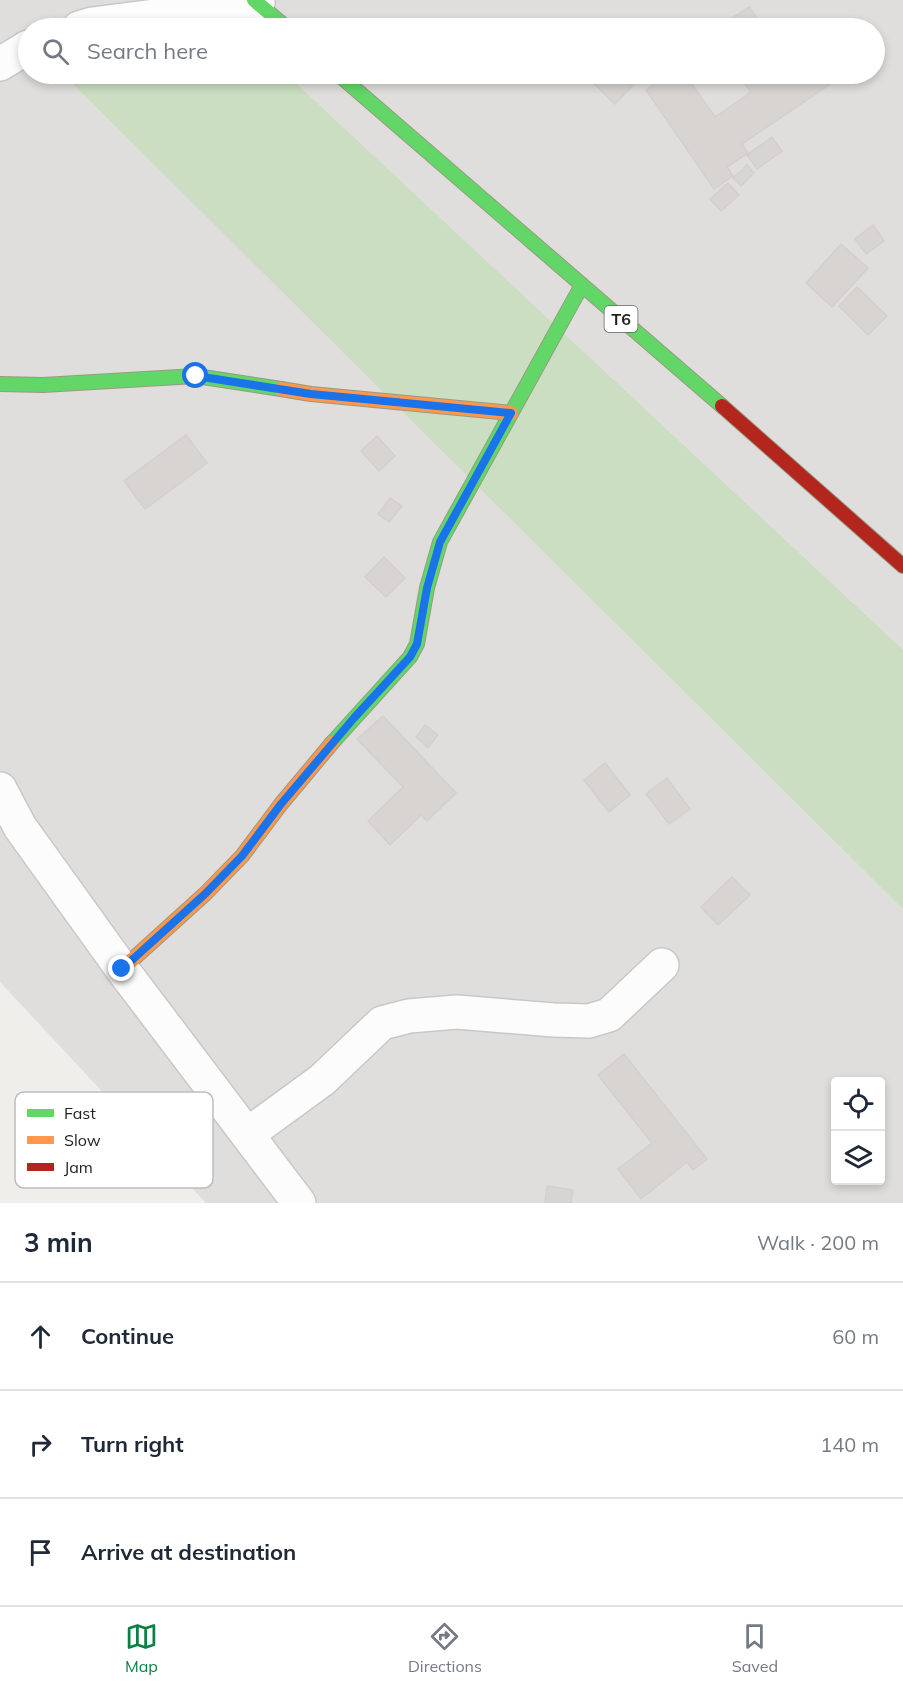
<!DOCTYPE html>
<html lang="en">
<head>
<meta charset="utf-8">
<style>
  :root { --surface:#fff; --page:#f6f6f7; --text:#1f2937; --muted:#747a83; --line:#e0e1e3; --accent:#0b8043 }
  body { margin:0; font-family:Mulish,sans-serif; background:var(--page); color:var(--text) }
  .controls { position:absolute; right:18px; bottom:18px; display:grid; overflow:hidden; border-radius:6px; box-shadow:0 3px 9px #0003 }
  .controls button { width:54px; height:54px; display:grid; place-items:center; padding:0; border:0; border-bottom:2px solid var(--line); background:var(--surface); color:var(--text); font:30px sans-serif }
  .stop { position:absolute; width:18px; height:18px; margin:-14px; border:4px solid #1a73e8; border-radius:50%; background:#fff }
  .stop.end { background:#1a73e8; border-color:#fff; box-shadow:0 2px 6px #0008 }
  .list { margin:0; padding:0; list-style:none }
  h2 { display:flex; justify-content:space-between; align-items:center; height:78px; margin:0; padding:0 24px; font-size:26px }
  h2 small { font-size:20px; font-weight:400; color:var(--muted) }
  .list li { display:grid; grid-template-columns:39px 1fr auto; gap:18px; align-items:center; box-sizing:border-box; height:108px; padding:0 24px; border-top:2px solid var(--line) }
  .list b { display:block; font-size:22px; white-space:nowrap }
  .list em { font-size:20px; font-style:normal; color:var(--muted) }
  .icon { flex:none; width:33px; height:33px; fill:none; stroke:currentColor; stroke-width:2; stroke-linecap:round; stroke-linejoin:round }
  .map { position:relative; flex:none; width:903px; height:1203px; overflow:hidden }
  .search { position:absolute; background:var(--surface); box-shadow:0 3px 9px #0003; left:18px; right:18px; top:18px; height:66px; display:flex; align-items:center; gap:15px; box-sizing:border-box; padding:0 21px; border-radius:33px; color:var(--muted); font-size:22px }
  .sheet { height:402px; background:var(--surface) }
  nav { display:flex; justify-content:space-around; align-items:center; box-sizing:border-box; height:84px; border-top:2px solid var(--line); background:var(--surface); font-size:16px; color:var(--muted) }
  nav a { display:grid; justify-items:center; gap:3px }
  nav .on { color:var(--accent) }
  .map>svg:first-child { display:block }
  .residential { fill:#dfdedc; fill-rule:evenodd }
  .forest { fill:#cbdec1 }
  .building { fill:#d7d4d2; stroke:#d3d0cc; stroke-width:1.5 }
  .lines { fill:none; stroke-linecap:round; stroke-linejoin:round }
  .street-casing { stroke:#c9c8c7; stroke-width:36 }
  .fast-casing { stroke:#999a82; stroke-width:16 }
  .slow-casing { stroke:#999a82; stroke-width:16 }
  .jam-casing { stroke:#999a82; stroke-width:16 }
  .street { stroke:#fdfcfc; stroke-width:33 }
  .fast { stroke:#63d668; stroke-width:14 }
  .slow { stroke:#ff974d; stroke-width:14 }
  .jam { stroke:#b3261e; stroke-width:14 }
  .route { stroke:#1a73e8; stroke-width:8 }
  .labels { text-anchor:middle; dominant-baseline:central; stroke-width:5; stroke-linejoin:round; paint-order:stroke }
  .shield { fill:#fff; stroke:#646464; stroke-width:1.5 }
  .shield-label { font-size:16px; font-weight:bold; fill:#222 }
  .key { fill:#fff; stroke:#bdbdbd; stroke-width:1.5 }
  .key-label { font-size:16px; fill:#222 }
</style>
</head>
<body>
<div class="map">
<svg width="903" height="1203" viewBox="0 0 903 1203">
  <rect width="100%" height="100%" fill="#f0eeeb"/>
  <!-- residential -->
  <path class="residential" d="M0,0H903V1203H206L0,982ZM28,28H874V74H28ZM836,1082H880V1180H836Z"/>
  <!-- forest -->
  <path class="forest" d="M63,74H286L903,650V909Z"/>
  <!-- building -->
  <g class="building">
    <path d="M749,7L764,28H717Z"/>
    <path d="M574,20L583,28H567Z"/>
    <path d="M584,74H629L637,81L615,104Z"/>
    <path d="M669,74H685L715,117L751,92L738,74H832L836,80L742,144L748,153L727,167L733,176L714,189L646,90Z"/>
    <path d="M772,137L782,151L757,169L747,155Z"/>
    <path d="M747,165L754,173L741,186L733,178Z"/>
    <path d="M728,183L739,195L721,211L710,199Z"/>
    <path d="M873,225L884,241L866,254L855,239Z"/>
    <path d="M841,244L868,268L832,307L806,283Z"/>
    <path d="M857,287L887,316L868,335L839,306Z"/>
    <path d="M186,435L207,463L145,509L124,481Z"/>
    <path d="M377,436L395,456L379,471L361,451Z"/>
    <path d="M390,498L402,506L389,522L378,514Z"/>
    <path d="M384,557L405,578L386,597L365,577Z"/>
    <path d="M383,716L456,793L427,821L421,815L390,845L368,821L403,787L357,739Z"/>
    <path d="M425,725L438,735L428,748L416,737Z"/>
    <path d="M605,763L630,795L609,812L584,780Z"/>
    <path d="M667,778L690,809L669,824L646,794Z"/>
    <path d="M732,877L750,895L718,925L701,907Z"/>
    <path d="M624,1054L707,1159L693,1170L687,1162L641,1199L618,1169L652,1143L598,1075Z"/>
    <path d="M547,1186L573,1190L571,1203H545Z"/>
  </g>
  <g class="lines">
    <defs>
      <g id="street">
        <path d="M79,28L92,24L258,3"/>
        <path d="M0,64L28,47"/>
        <path d="M0,789L20,827L122,969L299,1203"/>
        <path d="M248,1134L322,1080L382,1023L409,1016L457,1012L554,1020L589,1021L609,1015L662,965"/>
      </g>
      <g id="fast">
        <path d="M254,0L287,28"/>
        <path d="M338,74L722,406"/>
        <path d="M0,384L43,385L196,376L281,389"/>
        <path d="M332,743L410,657L417,644L427,588L440,542L582,285"/>
      </g>
      <g id="slow">
        <path d="M281,389L311,394L511,413"/>
        <path d="M122,969L205,894L242,856L281,804L332,743"/>
      </g>
      <path id="jam" d="M722,406L903,566"/>
    </defs>
    <!-- street casing -->
    <use href="#street" class="street-casing"/>
    <!-- fast casing -->
    <use href="#fast" class="fast-casing"/>
    <!-- slow casing -->
    <use href="#slow" class="slow-casing"/>
    <!-- jam casing -->
    <use href="#jam" class="jam-casing"/>
    <!-- street -->
    <use href="#street" class="street"/>
    <!-- fast -->
    <use href="#fast" class="fast"/>
    <!-- slow -->
    <use href="#slow" class="slow"/>
    <!-- jam -->
    <use href="#jam" class="jam"/>
  </g>
  <g class="lines">
    <!-- route -->
    <path class="route" d="M122,969L205,894L242,856L281,804L354,718L410,657L417,644L427,588L440,542L511,413L311,394L196,376"/>
  </g>
  <g class="labels">
    <!-- shield labels -->
    <rect class="shield" x="604.5" y="306" width="33" height="26" rx="4.5"/>
    <g class="shield-label">
      <text x="621" y="319">T6</text>
    </g>
  </g>
  <!-- legend -->
  <rect x="15" y="1092" width="198" height="96" rx="9" class="key"/>
  <rect x="27" y="1109" width="27" height="8" fill="#63d668"/>
  <rect x="27" y="1136" width="27" height="8" fill="#ff974d"/>
  <rect x="27" y="1163" width="27" height="8" fill="#b3261e"/>
  <g class="key-label">
    <text x="64" y="1119">Fast</text>
    <text x="64" y="1146">Slow</text>
    <text x="64" y="1173">Jam</text>
  </g>
</svg>
<div class="controls">
<button><svg class="icon" aria-label="locate" viewBox="0 0 24 24"><circle cx="12" cy="12" r="6"/><path d="M12 2v4M12 18v4M2 12h4M18 12h4"/></svg></button>
<button><svg class="icon" aria-label="layers" viewBox="0 0 24 24"><path d="M12 4l9 5-9 5-9-5zM3 14l9 5 9-5"/></svg></button>
</div>
<div class="stop" style="left:196px;top:376px"></div>
<div class="stop end" style="left:122px;top:969px"></div>
<div class="search"><svg class="icon" aria-label="search" viewBox="0 0 24 24"><circle cx="10" cy="10" r="6"/><path d="M15 15l6 6"/></svg>Search here</div>
</div>
<section class="sheet">
<h2>3 min<small>Walk · 200 m</small></h2>
<ul class="list">
<li><svg class="icon" aria-label="ahead" viewBox="0 0 24 24"><path d="M12 20V5M6 11l6-6 6 6"/></svg><div><b>Continue</b></div><em>60 m</em></li>
<li><svg class="icon" aria-label="right" viewBox="0 0 24 24"><path d="M7 20v-9h11M14 6l5 5-5 5"/></svg><div><b>Turn right</b></div><em>140 m</em></li>
<li><svg class="icon" aria-label="arrive" viewBox="0 0 24 24"><path d="M6 21V4h12l-3 4 3 4H6"/></svg><div><b>Arrive at destination</b></div></li>
</ul>
</section>
<nav>
<a class="on"><svg class="icon" aria-label="map" viewBox="0 0 24 24"><path d="M3 6l6-2 6 2 6-2v14l-6 2-6-2-6 2zM9 4v14M15 6v14"/></svg>Map</a>
<a><svg class="icon" aria-label="directions" viewBox="0 0 24 24"><path d="M12 3l9 9-9 9-9-9zM9 14v-3h6M13 9l2 2-2 2"/></svg>Directions</a>
<a><svg class="icon" aria-label="saved" viewBox="0 0 24 24"><path d="M7 4h10v16l-5-4-5 4z"/></svg>Saved</a>
</nav>
</body>
</html>
